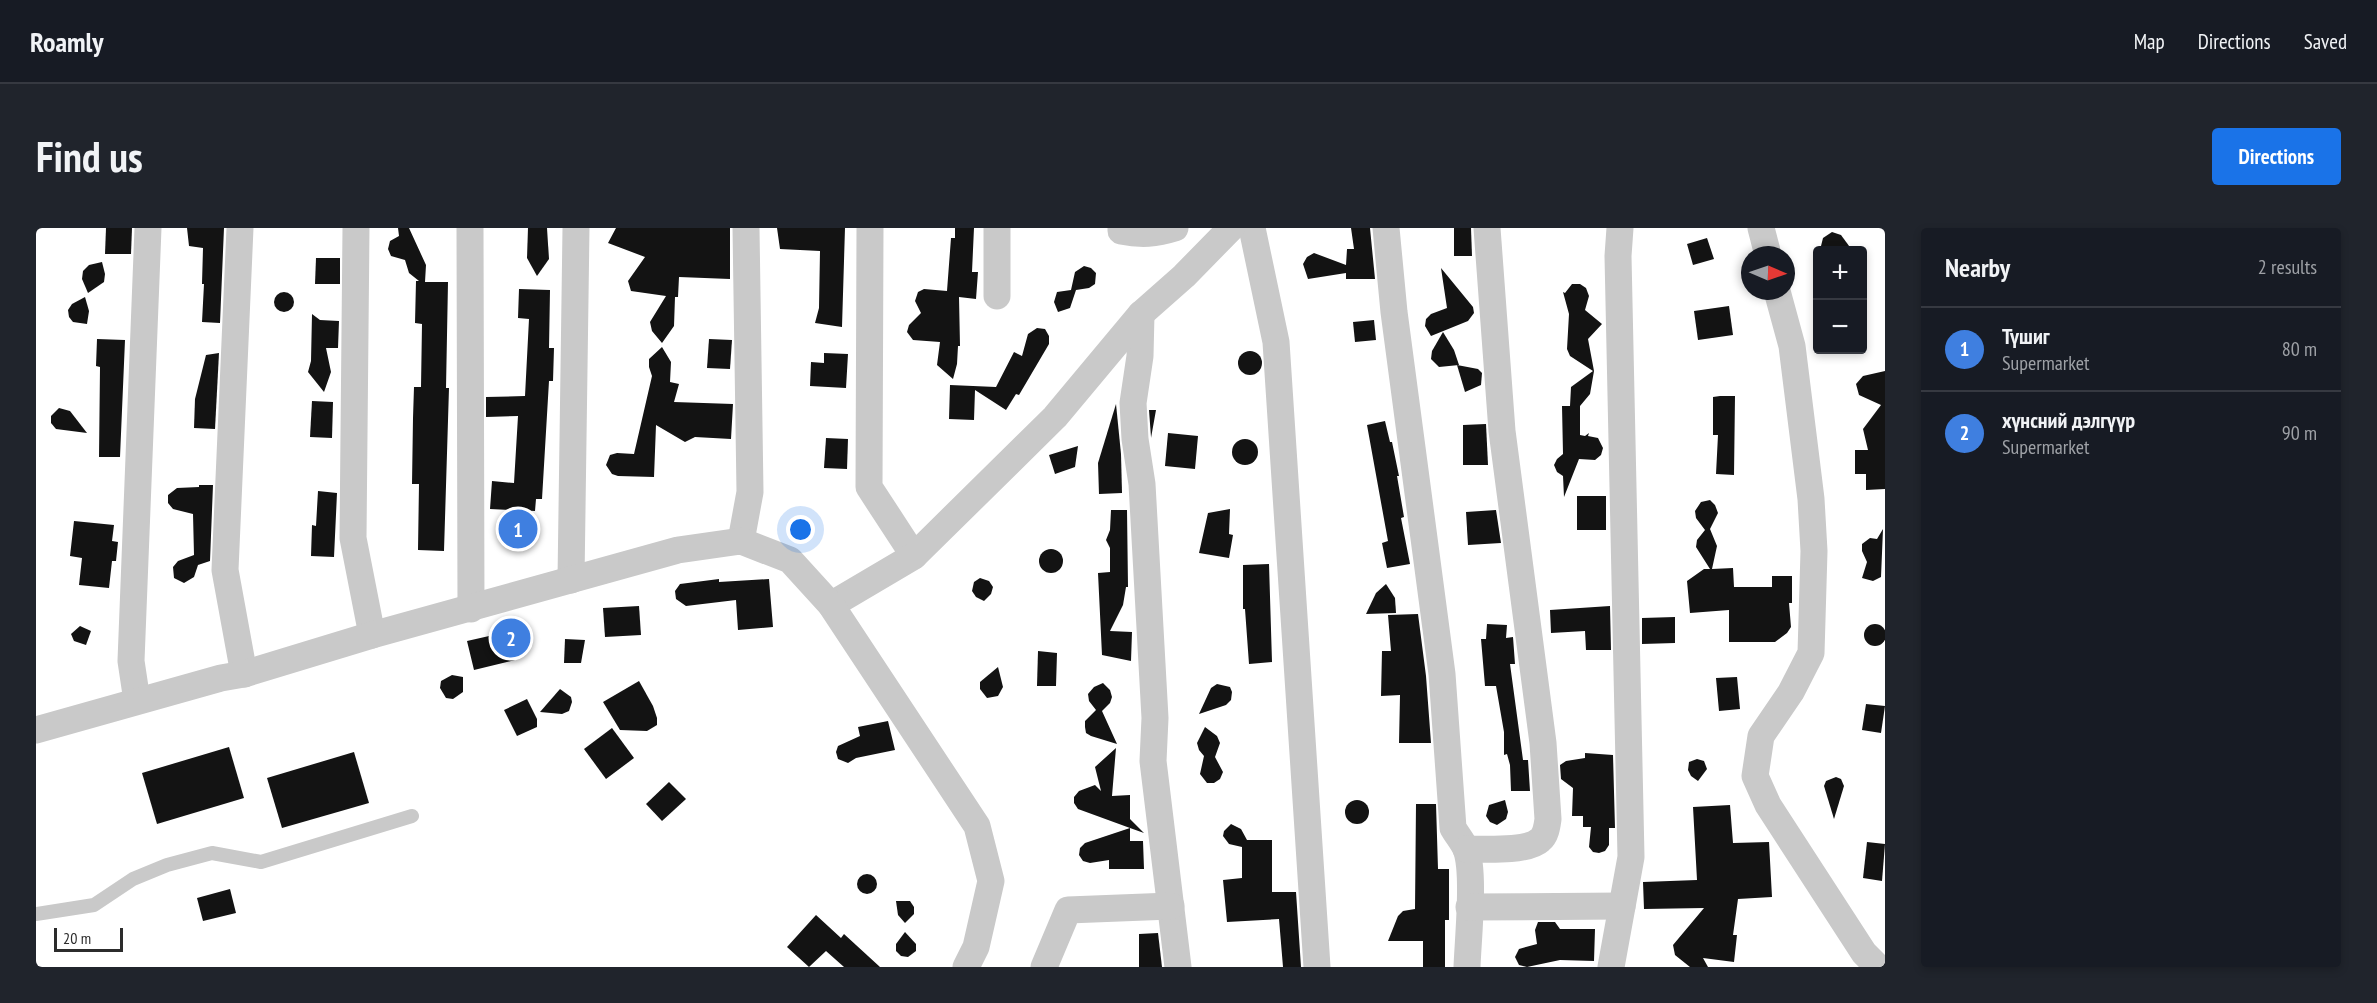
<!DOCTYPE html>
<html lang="en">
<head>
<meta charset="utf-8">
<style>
  :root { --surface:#171b24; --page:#20242c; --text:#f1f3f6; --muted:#9ea1a6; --line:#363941; --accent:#1a73e8 }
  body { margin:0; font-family:"PT Sans Narrow",sans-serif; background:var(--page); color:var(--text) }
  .controls { position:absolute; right:18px; top:18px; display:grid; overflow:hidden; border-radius:6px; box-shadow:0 3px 9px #0003 }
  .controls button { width:54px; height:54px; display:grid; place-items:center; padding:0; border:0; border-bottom:2px solid var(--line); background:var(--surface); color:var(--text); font:30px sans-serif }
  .compass { position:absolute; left:1705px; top:18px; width:54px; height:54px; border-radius:50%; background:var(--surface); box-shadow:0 3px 9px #0003; rotate:92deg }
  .scale { position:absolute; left:18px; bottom:15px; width:69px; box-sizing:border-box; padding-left:6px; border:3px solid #2c2c2c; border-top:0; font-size:16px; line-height:21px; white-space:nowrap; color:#2c2c2c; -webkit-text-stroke:4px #fff; paint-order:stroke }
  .you { position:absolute; left:765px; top:302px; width:21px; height:21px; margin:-15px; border:4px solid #fff; border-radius:50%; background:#1a73e8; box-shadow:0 0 0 9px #1a73e833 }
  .badge { display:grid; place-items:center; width:39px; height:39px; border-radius:50%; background:var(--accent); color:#fff; font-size:20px; font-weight:700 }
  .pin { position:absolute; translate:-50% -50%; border:3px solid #fff; box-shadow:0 2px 6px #0006 }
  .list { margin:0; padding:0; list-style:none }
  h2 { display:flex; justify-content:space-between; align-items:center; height:78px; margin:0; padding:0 24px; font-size:26px }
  h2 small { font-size:20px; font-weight:400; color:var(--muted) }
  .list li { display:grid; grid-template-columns:39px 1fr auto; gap:18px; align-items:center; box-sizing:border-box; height:84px; padding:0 24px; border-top:2px solid var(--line) }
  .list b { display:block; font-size:22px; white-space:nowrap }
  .list p { margin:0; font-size:20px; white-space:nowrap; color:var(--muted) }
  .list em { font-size:20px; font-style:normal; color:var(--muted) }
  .map { position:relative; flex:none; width:1849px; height:739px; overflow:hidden; border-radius:6px }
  header { display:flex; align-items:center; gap:36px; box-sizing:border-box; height:84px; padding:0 30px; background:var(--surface); border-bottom:2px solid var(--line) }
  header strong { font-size:28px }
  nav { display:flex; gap:33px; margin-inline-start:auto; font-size:21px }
  .intro { display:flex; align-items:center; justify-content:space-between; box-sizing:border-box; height:144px; padding:0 36px }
  h1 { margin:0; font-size:42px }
  .button { padding:15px 27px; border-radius:6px; background:var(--accent); color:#fff; font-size:21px; font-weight:700 }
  main { display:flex; gap:36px; padding:0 36px }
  aside { flex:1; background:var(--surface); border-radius:6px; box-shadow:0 3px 9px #0003 }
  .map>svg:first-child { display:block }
  .building { fill:#131313 }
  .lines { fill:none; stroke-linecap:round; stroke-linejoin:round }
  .service { stroke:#c9c9c9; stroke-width:14 }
  .minor { stroke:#c9c9c9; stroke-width:27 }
</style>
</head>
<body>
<header>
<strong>Roamly</strong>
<nav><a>Map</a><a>Directions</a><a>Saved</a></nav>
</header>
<div class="intro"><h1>Find us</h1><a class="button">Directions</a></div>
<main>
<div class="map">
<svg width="1849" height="739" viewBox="0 0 1849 739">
  <rect width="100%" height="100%" fill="#fff"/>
  <!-- building -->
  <g class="building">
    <path d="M70,0H96L95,26H69Z"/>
    <path d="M151,0H188L184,95L166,94L168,56H166L167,20L153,18Z"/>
    <path d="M362,0H373L390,37L389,54H412L410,160H413L408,323L382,322L383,256H376L377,190L378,159H385L386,96L379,95L380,53H383L373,45L369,32L355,28L352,21L354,13L363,8Z"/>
    <path d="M492,0H511L513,31L501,48L491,30Z"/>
    <path d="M580,0H694V51L643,49L642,69H639L638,98L626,115L616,103L614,94L630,68L595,63L592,53L609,29L572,15Z"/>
    <path d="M741,0H809L806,99L779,95L783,80L784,23L744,21Z"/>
    <path d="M919,0H938L936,44H942L940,71L923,69L924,118H922L921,136L917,151L901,137L904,114L877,112L871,104L873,97L885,85L879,73L882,64L888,61L911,63L915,10H919Z"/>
    <path d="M1315,0H1334L1339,51H1310V45L1272,51L1267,36L1271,29L1278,25L1310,37L1311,21H1318Z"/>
    <path d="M1418,0H1435L1436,28H1418Z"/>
    <path d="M1796,4L1805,7L1816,22H1784L1787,10Z"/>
    <path d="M1671,10L1678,31L1657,37L1651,16Z"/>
    <path d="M280,30H304V56H279Z"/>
    <path d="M66,34L69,46L68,54L52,65L46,51L47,43L53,37Z"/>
    <path d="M1048,38L1055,40L1060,45L1059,56L1053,60L1040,62L1034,80L1022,84L1018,74L1021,64L1035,62L1039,44Z"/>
    <path d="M1405,40L1437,79L1438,85L1432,93L1395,108L1389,98L1390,91L1395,86L1411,80Z"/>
    <path d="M1536,56H1544L1550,60L1553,68L1549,82L1566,96L1552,111L1558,143L1554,166L1544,178V207L1549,208L1553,205L1552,208L1562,210L1567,220L1565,227L1559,232L1543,231L1528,269L1527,248L1521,244L1518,237L1521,231L1527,226L1526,178H1534L1535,159L1557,143L1534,128L1531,121L1533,86L1527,64L1529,65Z"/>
    <path d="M483,61L514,62L513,120H518L517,153H513L506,271H500L499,283L454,281L456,253L478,255L482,188L450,189V169L489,168L493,91L482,90Z"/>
    <circle cx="248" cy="74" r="10"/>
    <path d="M49,69L53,83L51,96L37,94L33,89L32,82L36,76Z"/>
    <path d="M1693,78L1697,107L1662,112L1658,83Z"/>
    <path d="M276,86L284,92L303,93L302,120H290L295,144L288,164L272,144L275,133Z"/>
    <path d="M1338,92L1340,112L1319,114L1317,94Z"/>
    <path d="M1001,100L1009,101L1013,108V116L983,167L980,166L970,182L939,162L938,192L913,191L914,157L960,159L978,124L986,128L992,106Z"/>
    <path d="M1407,104L1418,122L1423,137L1403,139L1395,131L1396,123Z"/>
    <path d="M61,111L89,112L84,229H63L64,139L60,138Z"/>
    <path d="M673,111L696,112L694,141L671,140Z"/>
    <path d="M626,119L635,134L634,154L643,156L638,174L697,176L695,211L659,209L649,214L620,197L618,249L582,248L576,246L570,237L574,227L581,225L598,226L616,148L613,139V131Z"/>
    <circle cx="1214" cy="135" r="12"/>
    <path d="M183,125L179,201L158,200L159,171L170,127Z"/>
    <path d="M788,125L812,126L810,160L774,158L775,134L788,135Z"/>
    <path d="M1421,137L1442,141L1446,145L1445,157L1429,164Z"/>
    <path d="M1849,143V261L1830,262V246H1819V222H1832L1827,201L1845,177L1823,167L1820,156L1827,148Z"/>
    <path d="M1684,168H1699L1698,247L1680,246L1682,207H1677V169Z"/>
    <path d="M276,173L297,174L296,210L274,209Z"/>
    <path d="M1080,176L1085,226L1086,265L1063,266L1062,235Z"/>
    <path d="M23,180L34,183L51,205L20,201L15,195V188Z"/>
    <path d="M1113,182H1120L1115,210V209Z"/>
    <path d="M1349,193L1354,214H1356L1363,248H1361L1368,289L1365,290L1374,336L1351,340L1346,315L1352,313L1331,197Z"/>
    <path d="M1450,196L1452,237H1427V197Z"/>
    <path d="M1132,205L1162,208L1159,241L1129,238Z"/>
    <path d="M790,210L812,211L811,241L788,240Z"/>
    <circle cx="1209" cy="224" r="13"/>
    <path d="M1042,218L1039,239L1019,246L1013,227Z"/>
    <path d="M163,257H177L174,333L162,337L158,349L148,355L138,350L137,339L142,333L158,327L157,286L137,281L132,275V267L141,260L163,259Z"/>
    <path d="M282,263L301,265L298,329L275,328L276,297L280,298Z"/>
    <rect x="1541" y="268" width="29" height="34"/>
    <path d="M1674,272L1679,277L1682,285L1674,301L1681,318L1676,341L1697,340L1698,359H1736V348H1756V375H1753L1755,399L1751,405L1739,414H1693V382L1654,385L1651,353L1668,341H1674L1660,319L1661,312L1669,302L1660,290L1659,283L1665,274Z"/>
    <path d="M1194,281L1193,306L1197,307L1193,330L1163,325L1172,285Z"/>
    <path d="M1075,282H1091L1092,359H1090L1087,377L1074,403L1096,404L1095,433L1066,427L1062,345L1074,344V320L1070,312L1074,302Z"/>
    <path d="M1460,282L1465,315L1432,317L1430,284Z"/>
    <path d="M38,293L78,297L76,313L82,314L80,333H76L73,360L43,357L46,330L34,328Z"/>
    <path d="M1847,301L1845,349L1837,353L1826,350L1831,334L1826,323V316L1834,310L1841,311Z"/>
    <circle cx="1015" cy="333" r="12"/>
    <path d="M1233,336L1236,434L1213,436L1209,381H1207V337Z"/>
    <path d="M944,350L953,353L957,359L955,366L948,373L940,369L936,363L938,354Z"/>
    <path d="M683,351V354L733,351L737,399L702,402L700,372L650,378L640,371L639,363L644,356Z"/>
    <path d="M1350,356L1359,370L1360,385L1330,386L1340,365Z"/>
    <path d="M603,378L605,407L569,409L567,380Z"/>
    <path d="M1574,378L1575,422H1550L1549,403L1515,405L1514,382Z"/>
    <path d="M1382,386L1390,448L1395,515H1363L1364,467L1345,468L1346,423H1355L1352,387Z"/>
    <path d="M1639,389V415L1606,416V390Z"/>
    <circle cx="1839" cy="407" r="11"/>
    <path d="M1451,396L1471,397L1470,410L1477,409L1479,436H1474L1487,532H1492L1494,563H1475L1474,537L1471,526L1468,527V504L1460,458H1449L1445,411H1450Z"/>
    <path d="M44,398L55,403L50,417L38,413L35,406Z"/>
    <path d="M462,406L466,424L479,432L438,442L431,413Z"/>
    <path d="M529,411L549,412L545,435H528Z"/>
    <path d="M1002,423L1021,425L1020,458H1001Z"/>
    <path d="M962,439L967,459L962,468L951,470L944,461V454Z"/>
    <path d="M416,447L427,449V464L417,471L410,470L404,460L405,453Z"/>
    <path d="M1701,449L1704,481L1683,483L1680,450Z"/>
    <path d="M603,453L617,478L621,490V497L611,503L584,502L567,474Z"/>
    <path d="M1067,455L1074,462L1076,469L1074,475L1066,483L1081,516L1055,508L1050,505L1049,499V493L1060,482L1053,473L1052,466L1058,459Z"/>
    <path d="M1181,456L1194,459L1196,464L1195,472L1190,477L1163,486L1175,460Z"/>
    <path d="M524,461L535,469L536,474L533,483L526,486L504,484Z"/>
    <path d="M491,471L501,491V499L481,508L468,482Z"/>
    <path d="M1830,476L1849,478L1845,505L1826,502Z"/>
    <path d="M852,493L859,522L820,530L812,535L802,531L800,524L802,518L824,508L822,499Z"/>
    <path d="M1169,499L1181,508L1184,515L1179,529L1187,544L1184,551L1178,555H1171L1164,546L1168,528L1163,522L1161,515Z"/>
    <path d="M576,500L598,530L570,551L548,521Z"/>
    <path d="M193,519L208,570L121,596L106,545Z"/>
    <path d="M1080,520L1076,568L1094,567V591L1108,605L1094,600V613H1107L1108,641H1073V632L1054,635L1047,633L1043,627L1044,620L1049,615L1094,600L1042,581L1038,575V569L1043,563L1059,557L1065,563L1059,539Z"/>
    <path d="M318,524L333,575L246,600L231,550Z"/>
    <path d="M1549,525L1577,527L1579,600H1573V617L1569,623L1563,625L1557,624L1553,619L1555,599H1547V588H1536L1537,560L1525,551L1524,537L1530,533L1549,530Z"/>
    <path d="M1661,531L1668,533L1671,541L1662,553L1655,548L1652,542L1653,534Z"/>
    <path d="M1800,549L1805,551L1808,558L1798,591L1788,558L1790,553Z"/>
    <path d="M633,554L650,571L626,593L610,576Z"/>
    <path d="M1469,572L1472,584L1470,591L1461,597L1454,594L1450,588L1453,577Z"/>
    <circle cx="1321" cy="584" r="12"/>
    <path d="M1380,576H1400L1402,641H1413V692H1409V739H1387V713H1352L1362,688L1367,683L1379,681Z"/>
    <path d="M1694,577L1697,615L1733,614L1736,669L1702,671L1697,707H1701L1698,734L1667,730L1672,739H1654L1639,727L1637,717L1668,680L1608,681L1607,654L1661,652L1657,579Z"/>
    <path d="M1195,596L1205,601L1211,612H1236V664H1260L1265,739H1247L1243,691L1191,694L1187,652L1206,650V619L1193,616L1187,608L1188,603Z"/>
    <path d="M1831,614L1849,616L1846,653L1827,650Z"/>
    <circle cx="831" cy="656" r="10"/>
    <path d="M194,661L200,685L167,693L161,670Z"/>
    <path d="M860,673H874L878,679V686L869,695L862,687Z"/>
    <path d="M780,687L805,710L808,706L844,739H808L790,723L773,739L751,719Z"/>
    <path d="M1502,694H1519L1524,701H1559L1558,733L1524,732L1491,739L1483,737L1479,729L1483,721L1501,716L1499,702Z"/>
    <path d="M869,704L880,716V723L872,729L865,728L860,723V716Z"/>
    <path d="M1122,705L1126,739H1103V706Z"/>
  </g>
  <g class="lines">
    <!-- service -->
    <path class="service" d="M0,686L58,677L97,651L131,637L176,625L225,634L376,588"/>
    <!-- minor -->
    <g class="minor">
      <path d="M204,0L189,342L208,446"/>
      <path d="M320,0L317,310L336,407"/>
      <path d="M434,0L435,381"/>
      <path d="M834,0L833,259L878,328"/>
      <path d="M961,0V68"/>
      <path d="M1085,0V3C1105,7 1120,6 1139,0"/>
      <path d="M1216,0L1240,114L1281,739"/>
      <path d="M1350,0L1358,84L1406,446L1417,600C1421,607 1427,614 1430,621C1439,644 1432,711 1431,739"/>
      <path d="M1725,0L1732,27"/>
      <path d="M1741,63L1756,118L1775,271L1778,323L1775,425L1755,464L1725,508L1719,548L1732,577L1828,725L1842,739"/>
      <path d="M1105,86L1104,128L1097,175L1099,211L1106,256L1119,490L1117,533L1142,739"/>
      <path d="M705,313L714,264L710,0"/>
      <path d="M535,352L540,0"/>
      <path d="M795,377L878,328L1019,189L1105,86L1148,48L1195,0"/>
      <path d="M101,473L95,433L112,0"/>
      <path d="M0,502L185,450L208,446L336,407L642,322L705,313L754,332L795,377L941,598L955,653L940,719L930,739"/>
      <path d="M1430,621C1447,621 1491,624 1504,612C1510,607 1511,598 1512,591L1507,515L1466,203L1451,0"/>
      <path d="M1433,679L1586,678"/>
      <path d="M1008,739L1032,682L1135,678"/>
      <path d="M1575,739L1595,629L1582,28L1584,0"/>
    </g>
  </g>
</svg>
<div class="controls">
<button>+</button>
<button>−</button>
</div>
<svg class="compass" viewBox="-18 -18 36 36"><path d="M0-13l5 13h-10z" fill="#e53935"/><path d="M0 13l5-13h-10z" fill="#9ea1a6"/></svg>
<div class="scale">20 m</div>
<div class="you"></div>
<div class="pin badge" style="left:482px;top:301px;background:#3f7fe0">1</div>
<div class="pin badge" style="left:475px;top:410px;background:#3f7fe0">2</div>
</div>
<aside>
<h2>Nearby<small>2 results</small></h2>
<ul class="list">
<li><span class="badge" style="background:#3f7fe0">1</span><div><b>Түшиг</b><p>Supermarket</p></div><em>80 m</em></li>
<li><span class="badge" style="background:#3f7fe0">2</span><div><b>хүнсний дэлгүүр</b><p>Supermarket</p></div><em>90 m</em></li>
</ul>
</aside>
</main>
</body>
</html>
